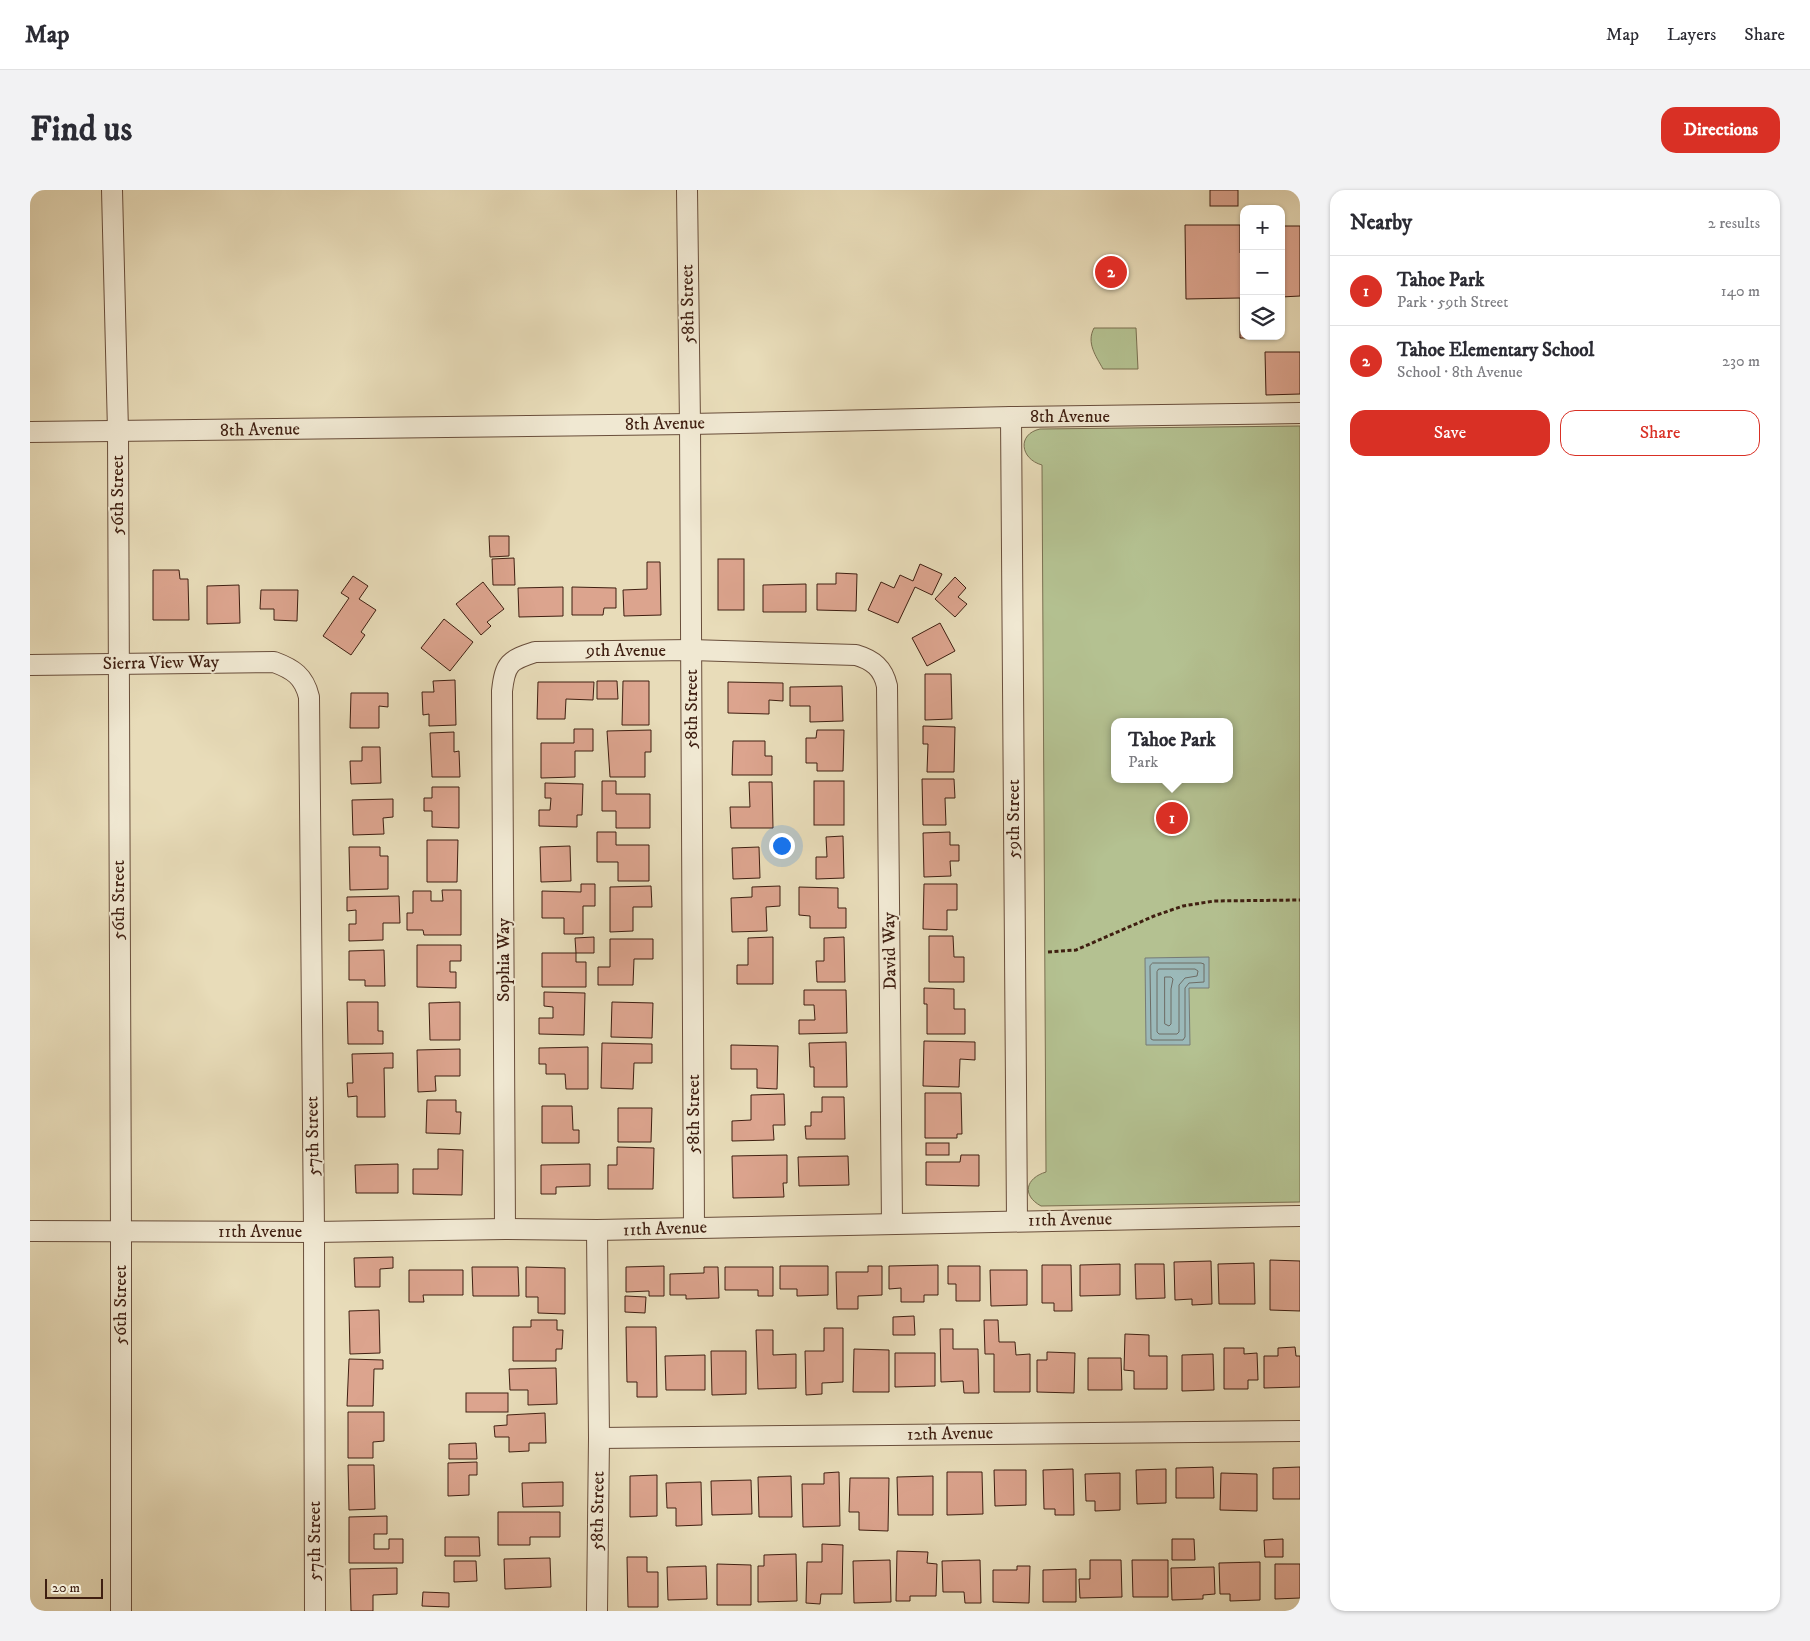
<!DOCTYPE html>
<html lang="en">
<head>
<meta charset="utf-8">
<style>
  :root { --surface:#fff; --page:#f2f2f3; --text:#2b2b33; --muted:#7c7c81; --line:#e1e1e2; --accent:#d93025 }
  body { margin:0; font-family:"IM FELL DW Pica",serif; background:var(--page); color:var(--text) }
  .controls { position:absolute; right:15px; top:15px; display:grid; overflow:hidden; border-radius:10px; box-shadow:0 1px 4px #0004 }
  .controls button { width:45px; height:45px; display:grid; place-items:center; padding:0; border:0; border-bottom:1px solid var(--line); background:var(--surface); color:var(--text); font:25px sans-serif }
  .scale { position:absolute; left:15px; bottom:12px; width:58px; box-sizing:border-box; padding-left:5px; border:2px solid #3f1f11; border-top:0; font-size:14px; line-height:18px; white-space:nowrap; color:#3f1f11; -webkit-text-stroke:4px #f0e8d2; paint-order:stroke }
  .you { position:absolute; left:751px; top:655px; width:18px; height:18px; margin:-12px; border:4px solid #fff; border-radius:50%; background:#1a73e8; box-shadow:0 0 0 8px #1a73e833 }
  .badge { display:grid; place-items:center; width:32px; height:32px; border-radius:50%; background:var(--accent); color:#fff; font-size:16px; font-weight:700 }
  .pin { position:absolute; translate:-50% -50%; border:2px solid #fff; box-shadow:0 1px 5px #0006 }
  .popup { position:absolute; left:1081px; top:528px; width:122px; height:65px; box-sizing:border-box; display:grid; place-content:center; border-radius:10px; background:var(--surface); filter:drop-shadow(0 1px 4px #0005); font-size:16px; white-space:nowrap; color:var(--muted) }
  .popup b { font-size:19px; color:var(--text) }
  .popup::after { content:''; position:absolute; left:50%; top:100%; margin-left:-10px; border:10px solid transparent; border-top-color:var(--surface) }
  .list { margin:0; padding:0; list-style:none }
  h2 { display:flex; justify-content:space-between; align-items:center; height:65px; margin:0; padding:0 20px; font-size:21px }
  h2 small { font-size:16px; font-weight:400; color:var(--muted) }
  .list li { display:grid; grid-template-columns:32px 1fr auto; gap:15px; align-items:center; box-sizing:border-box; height:70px; padding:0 20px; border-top:1px solid var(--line) }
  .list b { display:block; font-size:19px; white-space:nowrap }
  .list p { margin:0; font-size:16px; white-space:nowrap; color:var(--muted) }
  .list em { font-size:16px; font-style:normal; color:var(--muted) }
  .actions { display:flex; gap:10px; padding:15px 20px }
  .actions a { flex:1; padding:11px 0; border:1px solid var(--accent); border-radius:15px; text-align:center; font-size:18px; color:var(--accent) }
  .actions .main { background:var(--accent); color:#fff }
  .icon { flex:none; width:28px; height:28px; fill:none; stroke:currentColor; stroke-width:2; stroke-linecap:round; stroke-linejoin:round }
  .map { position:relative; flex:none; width:1270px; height:1421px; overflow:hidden; border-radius:15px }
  header { display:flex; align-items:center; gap:30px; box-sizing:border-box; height:70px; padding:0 25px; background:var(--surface); border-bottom:1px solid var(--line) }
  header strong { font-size:24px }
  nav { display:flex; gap:28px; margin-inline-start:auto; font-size:18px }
  .intro { display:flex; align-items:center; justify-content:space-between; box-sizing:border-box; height:120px; padding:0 30px }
  h1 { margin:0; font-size:35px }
  .button { padding:12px 22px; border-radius:15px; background:var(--accent); color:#fff; font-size:18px; font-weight:700 }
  main { display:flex; gap:30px; padding:0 30px }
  aside { flex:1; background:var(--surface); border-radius:15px; box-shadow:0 1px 4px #0004 }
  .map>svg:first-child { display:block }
  .green { fill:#b4c191; stroke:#7a7051; fill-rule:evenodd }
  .water { fill:#9bb9b9; stroke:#767b76 }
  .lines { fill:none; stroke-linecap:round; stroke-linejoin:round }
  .shore { stroke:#6d6c65; stroke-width:1 }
  .building { fill:#dca48e; stroke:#3f1f11 }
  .street-casing { stroke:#694e3b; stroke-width:22 }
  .path { stroke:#3f1f11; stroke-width:3; stroke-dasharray:4 2.5; stroke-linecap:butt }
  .street { stroke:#f0e8d2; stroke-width:20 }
  .labels { text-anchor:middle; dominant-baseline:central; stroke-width:4; stroke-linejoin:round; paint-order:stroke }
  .street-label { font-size:18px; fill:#3f1f11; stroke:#f0e8d2 }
</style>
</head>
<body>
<header>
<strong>Map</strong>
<nav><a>Map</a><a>Layers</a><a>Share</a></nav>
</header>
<div class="intro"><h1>Find us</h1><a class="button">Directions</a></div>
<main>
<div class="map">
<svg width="1270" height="1421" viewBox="0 0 1270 1421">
  <rect width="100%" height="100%" fill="#e8dcb9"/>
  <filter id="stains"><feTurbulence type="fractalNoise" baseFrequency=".004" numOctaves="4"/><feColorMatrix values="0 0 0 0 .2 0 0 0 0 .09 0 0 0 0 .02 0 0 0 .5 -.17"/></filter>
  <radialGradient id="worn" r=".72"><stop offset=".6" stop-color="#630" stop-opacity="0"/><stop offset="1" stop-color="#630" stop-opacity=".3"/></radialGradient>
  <!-- green -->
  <g class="green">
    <path d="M1064,138H1106L1108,179H1073C1066,166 1056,153 1064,138Z"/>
    <path d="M1270,236V1012L1011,1016C991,1005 996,988 1016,982L1012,275C990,269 987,244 1010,239ZM1084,532H1200V589H1084Z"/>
  </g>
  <!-- water -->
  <path class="water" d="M1179,767V798H1159L1160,855H1116L1115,768Z"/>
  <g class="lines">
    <!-- shore -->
    <g class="shore">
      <path d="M1123,773H1171L1174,774V792L1159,793L1155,798V847L1153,850H1123L1121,849L1120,776Z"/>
      <path d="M1129,779H1165L1168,781L1167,786L1155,788L1149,795V842L1147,844H1129L1127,842V782Z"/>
      <path d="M1135,787H1141L1143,789L1141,799V834L1139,836L1135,834Z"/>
    </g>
  </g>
  <!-- building -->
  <g class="building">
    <rect x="1180" y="0" width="28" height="16"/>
    <path d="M1155,35H1210V63H1214V146H1230V148H1210V108L1156,109Z"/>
    <path d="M1251,36H1270V106L1251,107Z"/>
    <path d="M1235,162H1270V204L1236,205Z"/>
    <path d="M459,346H479V366L460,367Z"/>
    <path d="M484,368L485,395H463L462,369Z"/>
    <rect x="688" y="369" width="26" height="51"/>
    <path d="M617,372H630L631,425L594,426L593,400L617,399Z"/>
    <path d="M890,374L912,384L902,405L885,397L868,433L838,420L851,392L864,398L870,385L883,391Z"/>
    <path d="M123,380H149L150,389H158L159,430H123Z"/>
    <path d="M806,383L827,384L826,421L787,420V394H806Z"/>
    <path d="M323,386L338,396L329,409L346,420L331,442L335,445L321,465L293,446L319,408L311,403Z"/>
    <path d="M925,387L936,398L928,407L937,414L925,427L905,409Z"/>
    <path d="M453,392L474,419L457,432L461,436L451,445L426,414Z"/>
    <path d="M776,394V422H733V395Z"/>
    <path d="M209,395L210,433L177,434V396Z"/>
    <path d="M533,397V426L489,427L488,398Z"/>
    <path d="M542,397L586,398V418H574L573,425H542Z"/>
    <path d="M231,400H268L267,431L244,430V419H230Z"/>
    <path d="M414,429L443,452L420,481L391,458Z"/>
    <path d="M910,433L925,461L897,476L882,448Z"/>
    <path d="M895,484H921L922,529L895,530Z"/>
    <path d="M425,490L426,535L399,536V524L393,525L392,502H404L403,491Z"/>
    <path d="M567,491H587L588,509H567Z"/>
    <path d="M593,491H619V535H592Z"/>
    <path d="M508,492H564L563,510L536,509L535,529H507Z"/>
    <path d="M698,492L753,493V511L739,510V524L698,523Z"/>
    <path d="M812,496L813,531L780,532V516H760V497Z"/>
    <path d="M321,503H358V517L349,516V538H320Z"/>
    <path d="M893,536L925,537L924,582H897L898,554H893Z"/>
    <path d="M544,539H563V561H545V587L511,588V553H544Z"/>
    <path d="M621,540V562H615V587H580L577,541Z"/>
    <path d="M787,540H814L813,581H787V573H776V548H786Z"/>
    <path d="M424,542V562L429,561L430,587H402L400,543Z"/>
    <path d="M703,551H735V566H742V585H702Z"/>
    <path d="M332,557H350L351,593L321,594L320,571H332Z"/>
    <path d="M892,589H924L925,608H915L916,635H893Z"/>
    <path d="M572,591H586V604H620V638H586V621H572Z"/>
    <rect x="784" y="591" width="30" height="44"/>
    <path d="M719,592H742L743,638H701L700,617H720Z"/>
    <path d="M515,593L553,594L552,625H547V637L509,636V620H520L521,608H515Z"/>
    <path d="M402,597H429V638L402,637V621H394V608H402Z"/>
    <path d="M363,609V627L353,628L354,644L323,645L322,610Z"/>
    <path d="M567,642H586V655H619V691H588V672H567Z"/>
    <path d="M920,642V655H929V671H920L921,686L894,687L893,643Z"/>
    <path d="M813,646L814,688L786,689V667H797L796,647Z"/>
    <path d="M397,650H428L427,692H397Z"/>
    <path d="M540,656L541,691L511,692L510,657Z"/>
    <path d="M319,657H350V666H358V699L320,700Z"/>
    <path d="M729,657L730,688L703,689L702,658Z"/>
    <path d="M551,694H565V716H553V744H534V728H512V701L551,702Z"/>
    <path d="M894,694H927V720H917V740L893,739Z"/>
    <path d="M621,696L622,717H603V741L580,742V697Z"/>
    <path d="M750,696V716L736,717L737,741L702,742L701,708L722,707V697Z"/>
    <path d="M769,697L808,698V718H816V738H780V726L769,725Z"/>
    <path d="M412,700H431V745H394L393,740H377V723H383V701H401V711H413Z"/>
    <path d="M369,706L370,733H353V750L319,751V734H326V720L317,721V707Z"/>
    <path d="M899,746H923L924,767H934V792H899Z"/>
    <path d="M564,747V763H546L545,748Z"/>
    <path d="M743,747V794H707V775H718V748Z"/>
    <path d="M814,747L815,792H787L786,771H794V748Z"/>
    <path d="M580,749H623V769H604L603,795H568V777H580Z"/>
    <path d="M387,755H431V771H420V782H426V798L387,797Z"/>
    <path d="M354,760L355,796H335V790H319V761Z"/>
    <path d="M512,763H546V772H556V797H512Z"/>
    <path d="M894,798L924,799V819H935V844H897V814H894Z"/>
    <path d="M774,800H816L817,843L769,844V830H785L784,815H774Z"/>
    <path d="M514,802L555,803L554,845L509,844V828H523V817L514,816Z"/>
    <path d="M317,812H348V841H353V854H318Z"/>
    <path d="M430,812V850H400L399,813Z"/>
    <path d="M582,812L623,813L622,848L581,847Z"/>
    <path d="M894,851L945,852V870L930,869L929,897L893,896Z"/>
    <path d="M816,852L817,897H784V877H780L779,853Z"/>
    <path d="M572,853L622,854V873H604L603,899L571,898Z"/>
    <path d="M701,855L748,856L747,899L727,898V879H701Z"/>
    <path d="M558,857V899H536L535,884H516V874H509V858Z"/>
    <path d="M430,859V886H405L406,901L388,902L387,860Z"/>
    <path d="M363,863V878H354L355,927H327V906L318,907L317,893H323L322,864Z"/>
    <path d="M895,903H931L932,944H927V948H895Z"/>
    <path d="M754,904L755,935H743L744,950L702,951V931L721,930V905Z"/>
    <path d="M792,907H814L815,949H776L775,936H781V922H792Z"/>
    <path d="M397,910H426V922H431L430,944L396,943Z"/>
    <path d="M512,916H542L543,940H549V953H512Z"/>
    <path d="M588,918H622L621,952H588Z"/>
    <rect x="896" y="953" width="23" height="12"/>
    <path d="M587,957L624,958L623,999H578V975H587Z"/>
    <path d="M408,959L433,960L432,1005L383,1004V979H408Z"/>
    <path d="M757,965V993H753L754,1007L703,1008L702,966Z"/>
    <path d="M931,965H949V996L896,995V972H930Z"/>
    <path d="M818,966L819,995L769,996L768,967Z"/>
    <path d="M368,974V1003H326L325,975Z"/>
    <path d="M560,974V996L526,997V1004H511V975Z"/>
    <path d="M363,1067V1078L350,1079V1097H325L324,1068Z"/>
    <path d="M1240,1070L1270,1071V1121L1240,1120Z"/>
    <path d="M1181,1071L1182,1114L1162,1115V1109L1145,1110L1144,1072Z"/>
    <path d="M1224,1073L1225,1114H1189L1188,1074Z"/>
    <path d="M1090,1074V1105L1050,1106V1075Z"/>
    <path d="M1105,1074H1134L1135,1108L1106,1109Z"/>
    <path d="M908,1075V1105H894V1112H871V1098L859,1099V1076Z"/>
    <path d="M1012,1075H1041L1042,1121H1024V1113H1012Z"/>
    <path d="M634,1076V1106H619V1101L596,1102V1077Z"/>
    <path d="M750,1076H798V1105L767,1106V1099H750Z"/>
    <path d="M838,1076H852V1105L828,1106V1119H807L806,1082H838Z"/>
    <path d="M918,1076H950V1111H926V1094H918Z"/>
    <path d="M442,1077H488L489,1106H443Z"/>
    <path d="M496,1077L535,1078V1124L508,1123V1107H496Z"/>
    <path d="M674,1077H688L689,1108L656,1109V1105H640V1084L674,1083Z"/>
    <path d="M695,1077H743V1106H728V1100H695Z"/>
    <path d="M379,1080H433V1105H393L394,1112H379Z"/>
    <path d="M960,1080H997V1115L961,1116Z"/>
    <path d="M595,1106L616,1107L615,1123L595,1122Z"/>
    <path d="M349,1120L350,1163L320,1164L319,1121Z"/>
    <path d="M884,1126L885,1145H863V1127Z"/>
    <path d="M501,1130H527V1140H533L532,1159H526V1171H483V1137H501Z"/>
    <path d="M954,1130H968L969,1152H985L986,1165L1000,1164V1202H964V1164H955Z"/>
    <path d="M596,1137H626L627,1207H607V1192H597Z"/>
    <path d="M794,1138H813V1192L792,1193V1204L776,1205L775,1161H794Z"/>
    <path d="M910,1139H923V1159H948L949,1203H934L933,1191L911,1192Z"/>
    <path d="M726,1140H743V1165L766,1164V1198L728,1199Z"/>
    <path d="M1095,1144L1119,1145V1166H1137V1199H1104V1181L1094,1180Z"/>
    <path d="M1265,1157L1266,1166H1270V1197L1234,1198V1166H1248V1158Z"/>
    <path d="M1194,1158H1214V1164L1227,1163L1228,1190H1218V1199H1194Z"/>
    <path d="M824,1159L859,1160V1202H823Z"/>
    <path d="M681,1161H716V1204L682,1205Z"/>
    <path d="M1017,1162L1045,1163L1044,1203L1007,1202V1170H1017Z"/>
    <path d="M865,1163H905V1196L865,1197Z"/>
    <path d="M1183,1164L1184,1200L1152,1201V1165Z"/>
    <path d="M675,1165V1200H636L635,1166Z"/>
    <path d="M1058,1168H1091L1092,1200H1058Z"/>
    <path d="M319,1169L353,1170V1179H344L343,1216H317Z"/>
    <path d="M526,1178L527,1214L498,1215V1200H480L479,1179Z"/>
    <rect x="436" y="1203" width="42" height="19"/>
    <path d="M318,1222H354V1251L343,1252V1268H318Z"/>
    <path d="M515,1223L516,1253H499V1261L479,1262V1247H465L464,1236L477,1235V1225Z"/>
    <path d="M446,1253L447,1269H419V1254Z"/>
    <path d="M447,1272V1285H439V1305L418,1306V1273Z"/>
    <path d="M318,1275H344L345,1319L319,1320Z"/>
    <path d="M1183,1277L1184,1308H1146V1278Z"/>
    <path d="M1270,1277V1309H1243V1278Z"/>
    <path d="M1043,1279L1044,1325H1025V1319H1014L1013,1280Z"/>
    <path d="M1136,1279V1313L1107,1314L1106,1280Z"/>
    <path d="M964,1280H996V1315L965,1316Z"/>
    <path d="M809,1282L810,1336L773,1337L772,1294H794V1283Z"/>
    <path d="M917,1282H952L953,1324L917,1325Z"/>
    <path d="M1090,1283V1320L1065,1321V1311H1056L1055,1284Z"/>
    <path d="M1191,1283L1227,1284V1321L1190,1320Z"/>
    <path d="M627,1285V1326L600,1327V1286Z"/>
    <path d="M761,1286L762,1327H729L728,1287Z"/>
    <path d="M903,1286V1325H868L867,1287Z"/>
    <path d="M820,1288H859L858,1341L829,1340V1322H819Z"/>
    <path d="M721,1290L722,1324L682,1325L681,1291Z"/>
    <path d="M533,1292V1316L493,1317L492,1293Z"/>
    <path d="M671,1292L672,1335L646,1336V1318H637L636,1293Z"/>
    <path d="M468,1322H530V1347H500V1355H468Z"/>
    <path d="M357,1326V1344H344V1359H359V1349H373V1373H319V1327Z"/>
    <path d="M415,1347H449L450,1366H415Z"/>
    <path d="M1142,1349H1164L1165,1370H1142Z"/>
    <path d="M1253,1349V1367H1235L1234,1350Z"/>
    <path d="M792,1354L813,1355L812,1404H791L790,1414L776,1413L777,1372H792Z"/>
    <path d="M867,1361L898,1362L897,1373L907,1374L906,1406H880V1411H866Z"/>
    <path d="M766,1364L767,1411L728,1412V1376H734V1365Z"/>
    <path d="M597,1367H617V1382H628V1417H598Z"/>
    <path d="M520,1368L521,1397L475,1399L474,1369Z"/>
    <path d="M860,1370L861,1412L824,1413L823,1371Z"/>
    <path d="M950,1370L951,1413H935L934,1402H913L912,1371Z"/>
    <path d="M1060,1370H1091L1092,1407L1050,1408L1049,1389H1060Z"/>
    <path d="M1102,1370H1138V1407H1103Z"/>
    <path d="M424,1371H446L447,1391L424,1392Z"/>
    <path d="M1230,1372V1410L1200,1411V1404H1190L1189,1373Z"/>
    <path d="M687,1374L721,1375V1415H687Z"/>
    <path d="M1245,1374H1270V1408L1245,1409Z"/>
    <path d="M676,1376L677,1409L638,1410L637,1377Z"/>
    <path d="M987,1376H1000L999,1413L963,1412V1380H987Z"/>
    <path d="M1184,1377L1185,1404L1173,1405V1409L1142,1410L1141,1378Z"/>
    <path d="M367,1378V1404L343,1405V1421H321L320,1379Z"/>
    <path d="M1046,1379V1412H1013V1380Z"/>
    <path d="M393,1402L419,1403V1417L392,1416Z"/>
  </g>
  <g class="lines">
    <defs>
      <g id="street">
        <path d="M82,0L88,241L91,1042V1421"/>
        <path d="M657,0L660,234L664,1038"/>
        <path d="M981,227L987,1031"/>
        <path d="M0,242L660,234L981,227L1270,223"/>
        <path d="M0,475L244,472C263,479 274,486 279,507L284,1042L285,1421"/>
        <path d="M475,1039L472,501C475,473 480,470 505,462L661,460L826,465C843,470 853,478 857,496L862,1034"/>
        <path d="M0,1041L284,1042L475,1039L567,1040L1270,1026"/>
        <path d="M569,1248L1270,1241"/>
        <path d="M567,1421L569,1248L567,1040"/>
      </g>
    </defs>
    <!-- street casing -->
    <use href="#street" class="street-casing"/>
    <!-- path -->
    <path class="path" d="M1018,762L1046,760L1124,726L1153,716L1184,711L1270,710"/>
    <!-- street -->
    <use href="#street" class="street"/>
  </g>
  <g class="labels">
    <!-- street labels -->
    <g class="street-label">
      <text transform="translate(658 114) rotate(-91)">58th Street</text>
      <text x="1040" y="227">8th Avenue</text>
      <text transform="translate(635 234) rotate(-1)">8th Avenue</text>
      <text transform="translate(230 240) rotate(-1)">8th Avenue</text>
      <text transform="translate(88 305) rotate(-90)">56th Street</text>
      <text x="596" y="461">9th Avenue</text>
      <text transform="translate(131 473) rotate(-1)">Sierra View Way</text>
      <text transform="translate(662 519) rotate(-90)">58th Street</text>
      <text transform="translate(984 629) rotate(-90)">59th Street</text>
      <text transform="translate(89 710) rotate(-90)">56th Street</text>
      <text transform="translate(860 761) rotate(-91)">David Way</text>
      <text transform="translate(474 770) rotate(-90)">Sophia Way</text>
      <text transform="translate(664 924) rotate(-90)">58th Street</text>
      <text transform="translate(283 946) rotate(-91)">57th Street</text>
      <text transform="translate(1040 1030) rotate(-1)">11th Avenue</text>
      <text transform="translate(635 1039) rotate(-2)">11th Avenue</text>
      <text x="230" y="1042">11th Avenue</text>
      <text transform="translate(91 1115) rotate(-90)">56th Street</text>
      <text transform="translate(920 1244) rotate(-1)">12th Avenue</text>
      <text transform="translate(568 1321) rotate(-89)">58th Street</text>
      <text transform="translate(285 1351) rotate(-90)">57th Street</text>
    </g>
  </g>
  <rect width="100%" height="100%" filter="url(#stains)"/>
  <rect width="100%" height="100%" fill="url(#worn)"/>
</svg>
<div class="controls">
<button>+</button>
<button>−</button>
<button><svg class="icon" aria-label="layers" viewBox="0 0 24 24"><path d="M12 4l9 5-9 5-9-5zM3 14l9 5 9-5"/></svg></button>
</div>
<div class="scale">20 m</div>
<div class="you"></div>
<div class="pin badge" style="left:1142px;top:628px">1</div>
<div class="popup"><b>Tahoe Park</b>Park</div>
<div class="pin badge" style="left:1081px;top:82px">2</div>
</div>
<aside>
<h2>Nearby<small>2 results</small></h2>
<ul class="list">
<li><span class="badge">1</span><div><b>Tahoe Park</b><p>Park · 59th Street</p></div><em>140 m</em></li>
<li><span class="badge">2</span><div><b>Tahoe Elementary School</b><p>School · 8th Avenue</p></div><em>230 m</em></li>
</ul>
<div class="actions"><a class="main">Save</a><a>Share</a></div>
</aside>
</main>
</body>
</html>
